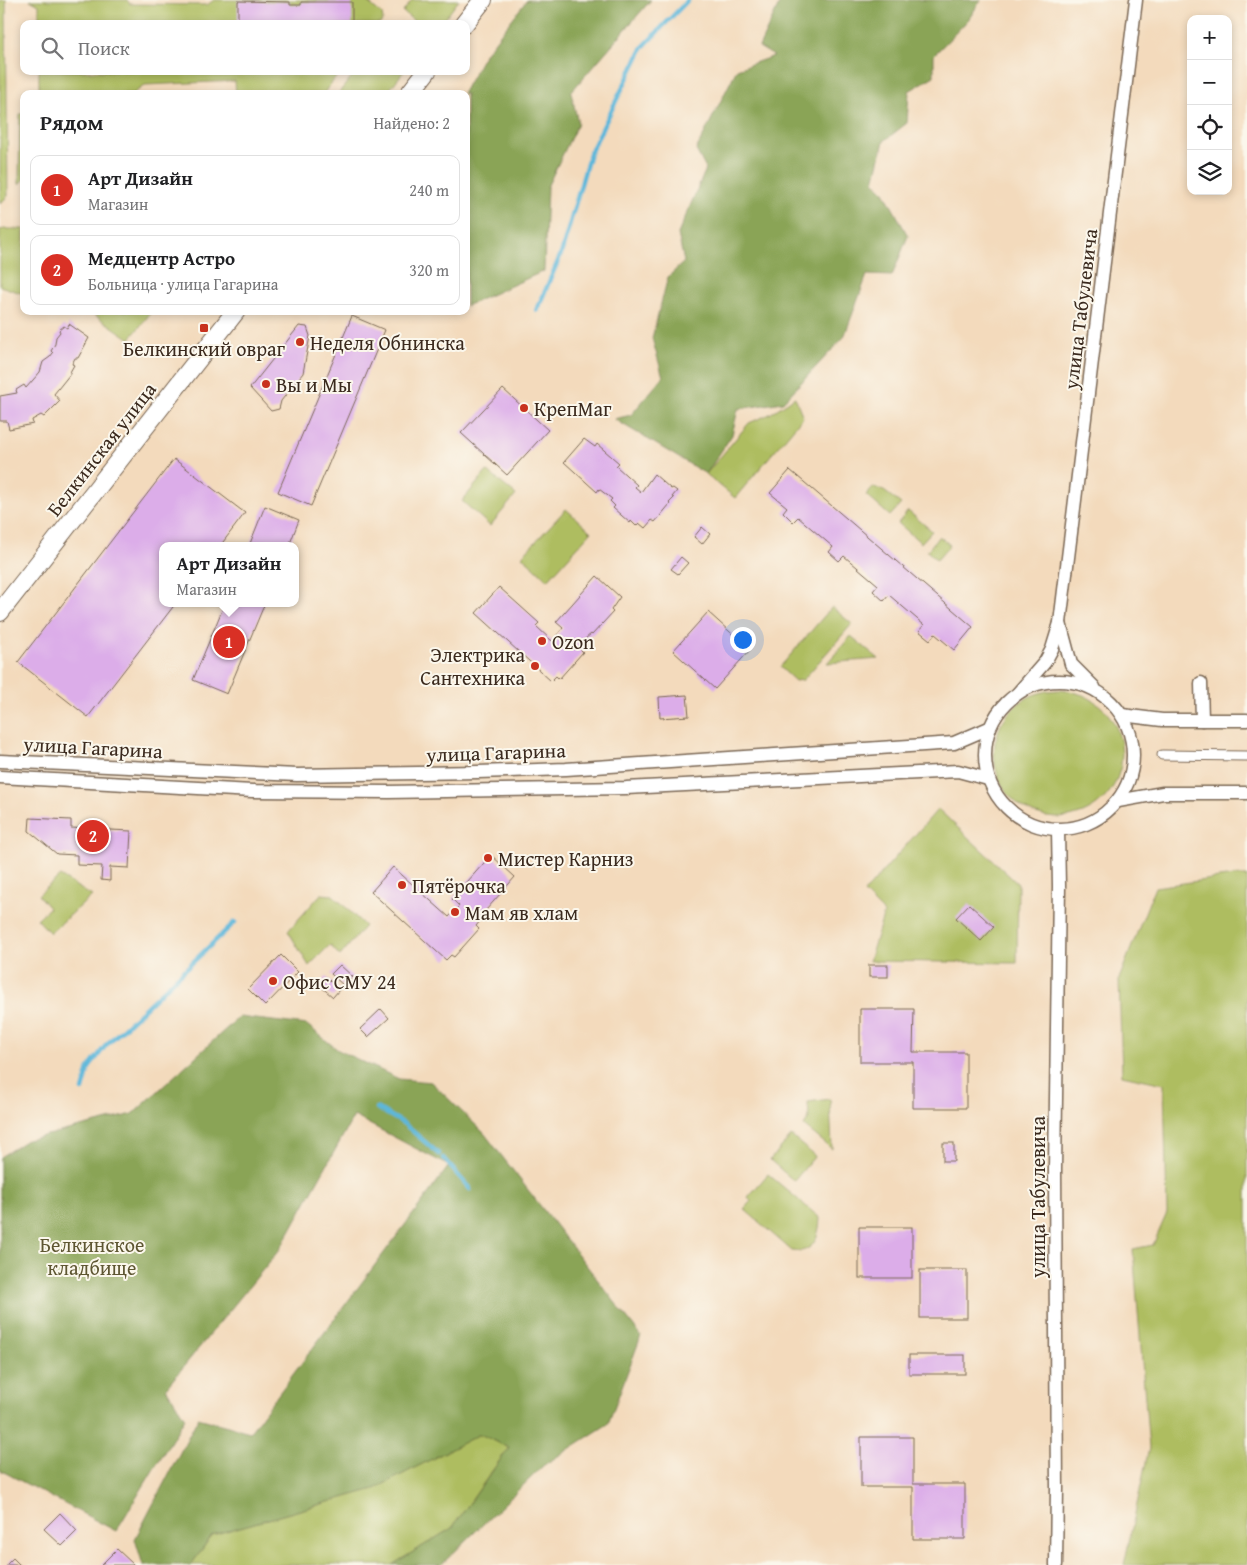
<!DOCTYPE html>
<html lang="ru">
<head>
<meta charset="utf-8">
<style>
  :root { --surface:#fff; --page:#f6f6f6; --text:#202124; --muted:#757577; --line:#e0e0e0; --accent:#d93025 }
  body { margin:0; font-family:"Gentium Book Plus",serif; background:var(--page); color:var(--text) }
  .controls { position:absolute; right:15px; top:15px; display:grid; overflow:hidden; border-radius:10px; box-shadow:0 2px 8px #0003 }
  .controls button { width:45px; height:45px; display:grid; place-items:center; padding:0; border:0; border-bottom:1px solid var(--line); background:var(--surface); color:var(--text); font:25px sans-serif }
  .you { position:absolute; left:742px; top:639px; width:18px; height:18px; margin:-12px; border:4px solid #fff; border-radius:50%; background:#1a73e8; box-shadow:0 0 0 8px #1a73e833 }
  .badge { display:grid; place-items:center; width:32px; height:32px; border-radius:50%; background:var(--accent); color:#fff; font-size:16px; font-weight:700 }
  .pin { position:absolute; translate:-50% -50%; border:2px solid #fff; box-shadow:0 1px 5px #0006 }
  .popup { position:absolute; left:159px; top:542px; width:140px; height:65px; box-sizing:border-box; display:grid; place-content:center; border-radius:10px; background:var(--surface); filter:drop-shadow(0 1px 4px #0005); font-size:16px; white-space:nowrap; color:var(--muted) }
  .popup b { font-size:19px; color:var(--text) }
  .popup::after { content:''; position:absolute; left:50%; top:100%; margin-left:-10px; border:10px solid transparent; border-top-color:var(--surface) }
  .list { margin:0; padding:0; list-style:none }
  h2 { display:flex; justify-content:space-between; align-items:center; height:65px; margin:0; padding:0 20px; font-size:21px }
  h2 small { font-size:16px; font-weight:400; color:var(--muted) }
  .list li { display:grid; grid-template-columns:32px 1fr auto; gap:15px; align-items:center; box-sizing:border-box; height:70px; margin:0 10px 10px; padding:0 10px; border:1px solid var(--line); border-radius:10px }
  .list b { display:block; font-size:19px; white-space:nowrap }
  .list p { margin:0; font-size:16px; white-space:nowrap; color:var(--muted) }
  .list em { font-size:16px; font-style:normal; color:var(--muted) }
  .icon { flex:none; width:28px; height:28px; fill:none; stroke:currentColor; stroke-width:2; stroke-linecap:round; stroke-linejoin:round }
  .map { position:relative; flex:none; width:1247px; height:1565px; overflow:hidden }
  .search { position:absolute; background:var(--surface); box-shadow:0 2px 8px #0003; left:20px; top:20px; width:450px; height:55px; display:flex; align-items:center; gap:12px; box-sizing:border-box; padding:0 18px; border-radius:10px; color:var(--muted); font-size:19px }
  .panel { position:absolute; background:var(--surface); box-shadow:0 2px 8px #0003; left:20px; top:90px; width:450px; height:225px; border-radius:10px }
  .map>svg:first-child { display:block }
  .green { fill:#aebd60; stroke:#74743f }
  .forest { fill:#8aa456; stroke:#62673a }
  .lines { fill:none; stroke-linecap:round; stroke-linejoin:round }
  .stream { stroke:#5db7da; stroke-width:4.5 }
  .building { fill:#dcade9 }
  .pedestrian-casing { stroke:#7b6855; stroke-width:11 }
  .minor-casing { stroke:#7b6855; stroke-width:15 }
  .secondary-casing { stroke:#7b6855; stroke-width:20 }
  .pedestrian { stroke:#fff; stroke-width:9 }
  .minor { stroke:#fff; stroke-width:12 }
  .secondary { stroke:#fff; stroke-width:18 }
  .poi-dot { fill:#c8321e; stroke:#fbf7ec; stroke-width:2 }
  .labels { text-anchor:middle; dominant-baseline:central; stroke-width:4; stroke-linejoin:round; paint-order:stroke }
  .street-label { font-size:20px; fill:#3b2a1e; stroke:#fbf7ec }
  .poi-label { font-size:20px; fill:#3b2a1e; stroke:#fbf7ec; text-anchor:start }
  .park-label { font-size:20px; fill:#5e5632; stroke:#fbf7ec }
</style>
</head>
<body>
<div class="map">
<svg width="1247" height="1565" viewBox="0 0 1247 1565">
  <rect width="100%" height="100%" fill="#fbf7ec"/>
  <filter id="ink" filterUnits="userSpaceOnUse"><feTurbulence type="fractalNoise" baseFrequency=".02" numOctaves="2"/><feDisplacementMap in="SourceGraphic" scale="10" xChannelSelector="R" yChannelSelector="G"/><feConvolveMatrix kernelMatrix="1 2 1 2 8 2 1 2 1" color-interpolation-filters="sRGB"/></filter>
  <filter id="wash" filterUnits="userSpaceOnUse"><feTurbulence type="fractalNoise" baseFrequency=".0096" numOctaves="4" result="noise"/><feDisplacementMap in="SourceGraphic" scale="20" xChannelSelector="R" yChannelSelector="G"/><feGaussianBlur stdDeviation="1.12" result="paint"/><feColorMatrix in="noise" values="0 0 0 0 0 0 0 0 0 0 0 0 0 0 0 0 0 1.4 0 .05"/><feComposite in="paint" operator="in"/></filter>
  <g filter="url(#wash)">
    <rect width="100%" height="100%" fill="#f3dabc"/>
    <!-- green -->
    <g class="green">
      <path d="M0,0H6L8,196L0,204Z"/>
      <path d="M30,0H127L130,4L207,5L214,0H365L382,14L383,20L380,24H39V5Z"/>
      <path d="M412,0H459L441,24H418L403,12Z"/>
      <path d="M39,71H341L323,94H236L235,81L145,85L133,94H39Z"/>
      <path d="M356,71H404L386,94H338Z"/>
      <path d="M20,114H24V179L19,184Z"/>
      <path d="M5,229H24V294L0,286V230Z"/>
      <path d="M89,311H152L130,339Z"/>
      <path d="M795,397L803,417L735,498L706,474L749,423L770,414Z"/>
      <path d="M487,471L516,495L490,526L462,501Z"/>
      <path d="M873,487L884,491L901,504L890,516L866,495Z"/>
      <path d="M566,509L591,532L548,580L522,556Z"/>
      <path d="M908,511L932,531L921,543L898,523Z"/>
      <path d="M939,536L950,545L937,560L927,551Z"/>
      <path d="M832,607L852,624L803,680L795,681L780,667Z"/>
      <path d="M851,636L879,659L827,663Z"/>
      <circle cx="1058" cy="754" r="64"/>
      <path d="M938,809L1018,884L1017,963L869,961L884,913L864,893Z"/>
      <path d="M60,876L92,896L50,933L37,919L49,908L38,895Z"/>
      <path d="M1234,876H1247V1565H1124L1149,1448L1133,1249L1153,1245L1167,1213L1164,1084L1122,1075L1119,979L1155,887Z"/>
      <path d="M321,894L333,895L365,926L340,956L330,945L309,966L288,931Z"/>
      <path d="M830,1099L832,1149L804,1126L809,1118L808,1102Z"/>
      <path d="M791,1136L815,1156L794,1181L770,1160Z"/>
      <path d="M768,1174L820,1218C819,1236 814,1254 792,1251L744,1209L751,1201L748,1197Z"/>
      <path d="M480,1434L509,1447L452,1528L392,1565H191L212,1535L374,1489Z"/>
    </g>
    <!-- forest -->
    <g class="forest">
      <path d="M527,0H651L571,92L578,123L547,187L544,271L466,306V94H462L484,55Z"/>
      <path d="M781,0H981L968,20L934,55V76L909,91L907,123L884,141L874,182L883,190L908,236L892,276L867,275L844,337L783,402L738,409L732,435L706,474L614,419L631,415L663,377L652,338L668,277L684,262L678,234L706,169L696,150L737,69L774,56L759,47Z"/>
      <path d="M239,1017L307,1025L338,1050L399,1079L431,1082L484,1133L641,1336L608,1424L544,1465L441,1565H392L452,1528L509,1448L480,1434L374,1489L212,1535L191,1565H143L135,1539L198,1418L250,1432L449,1166L354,1116L280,1249L166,1388L185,1418L116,1531L0,1470V1157L27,1140L133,1114Z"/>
    </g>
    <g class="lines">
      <!-- stream -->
      <g class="stream">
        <path d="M537,310L561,254L590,153L643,47L688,0"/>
        <path d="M83,1090L89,1068L106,1045L235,922"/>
        <path d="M377,1108L403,1123L439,1154"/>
        <path d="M443,1158L470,1189"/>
      </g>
    </g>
    <g id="blocks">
      <!-- building -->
      <g class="building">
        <path d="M238,1L290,2V5H301V2H352V24H238Z"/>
        <path d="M352,316L385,330L311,506L278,492Z"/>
        <path d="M69,324L89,338L78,358H75L72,364L74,365L70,372V374L54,394L60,401L44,417L41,415L32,420L33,424L9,429L7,421H0V396L17,393L16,390L24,385L26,388L40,372L43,362L50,357L53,353L51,351L55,344L56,337L60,332L59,330L64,326L67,328Z"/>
        <path d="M299,326L307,327L310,336L303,373L281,401L279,409L271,411L250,388Z"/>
        <path d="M503,389L548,430L507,475L461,433Z"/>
        <path d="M584,439L595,447L597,444L619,463L616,466L637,485L635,487L641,492L654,474L671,489L673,488L677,491L672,497L674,498L669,503L670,504L655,522L652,520L645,528L639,523L636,526L631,521L630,523L613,508L615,506L610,501L612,499L599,489L597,492L564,462Z"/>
        <path d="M174,459L245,513L220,546H163V603H176L88,717L18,662Z"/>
        <path d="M790,470L973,627L954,650L935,634L930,640L919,631L924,625L889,595L884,601L873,591L878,585L844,556L839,561L829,552L833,547L798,517L793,522L783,512L787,507L770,493Z"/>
        <path d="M265,506L299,520L289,546H249Z"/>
        <path d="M702,527L710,534L702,544L694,537Z"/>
        <path d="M681,557L688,563L678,574L671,569Z"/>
        <path d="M597,576L620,597L611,610L613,612L592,635L591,634L580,643L583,646L580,649L583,652L559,679L556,676L551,681L476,613L499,587L539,623L536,626L552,641L563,628L556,622Z"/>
        <path d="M225,603H265L227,694L193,680Z"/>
        <path d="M708,612L750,650L715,689L673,651Z"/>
        <path d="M687,695L689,716L660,718L659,697Z"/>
        <path d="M30,818L71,820V828L131,831L129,868L110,867V881L101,880L102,866L77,865V855L57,854L29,831Z"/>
        <path d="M491,855L515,877L479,918L481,920L476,926L479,929L454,957L451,955L446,960L371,892L393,867L449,917L459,906L452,899Z"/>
        <path d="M969,904L994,927L981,941L956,918Z"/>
        <path d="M281,955L298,972L265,1006L248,989Z"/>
        <path d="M340,965L353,977L344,986L331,974Z"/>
        <rect x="869" y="965" width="19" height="12"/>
        <path d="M326,977L339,990L333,997L319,985Z"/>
        <path d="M381,1009L389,1018L368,1037L360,1029Z"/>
        <path d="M860,1009H914L913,1052H966V1108H913V1062H860Z"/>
        <rect x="943" y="1143" width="11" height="18"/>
        <rect x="859" y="1227" width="53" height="51"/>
        <rect x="920" y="1270" width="47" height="48"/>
        <rect x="909" y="1355" width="56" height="19"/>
        <path d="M861,1437H913V1484H965V1539H913V1487H861Z"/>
        <path d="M60,1513L77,1531L62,1546L44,1529Z"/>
        <path d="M117,1549L134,1565H101Z"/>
        <path d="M13,1558L20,1565H6Z"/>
      </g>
    </g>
  </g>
  <g filter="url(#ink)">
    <use href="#blocks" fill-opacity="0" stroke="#7b6855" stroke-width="1"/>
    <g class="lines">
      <defs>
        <path id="pedestrian" d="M1162,755L1247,756"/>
        <g id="minor">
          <path d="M1060,623L1071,664L1094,687"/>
          <circle cx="1059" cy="755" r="74"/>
          <path d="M1201,683L1202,720"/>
          <path d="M1018,693L1045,662L1052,649L1060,623L1136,0"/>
          <path d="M1122,715L1162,720H1247"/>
          <path d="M0,761L297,775L478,772L566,769L954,743L989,728"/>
          <path d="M0,777L252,791L389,792L626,788L958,771L988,779"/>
          <path d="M1118,801L1163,793H1247"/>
          <path d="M1056,1565L1057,1488L1055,1169L1059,886L1058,830"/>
        </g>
        <g id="secondary">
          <path d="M464,24L483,0"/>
          <path d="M409,94L427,71"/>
          <path d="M0,612L236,311"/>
        </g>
      </defs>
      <!-- pedestrian casing -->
      <use href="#pedestrian" class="pedestrian-casing"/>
      <!-- minor casing -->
      <use href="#minor" class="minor-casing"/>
      <!-- secondary casing -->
      <use href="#secondary" class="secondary-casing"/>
      <!-- pedestrian -->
      <use href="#pedestrian" class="pedestrian"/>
      <!-- minor -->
      <use href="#minor" class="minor"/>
      <!-- secondary -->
      <use href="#secondary" class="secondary"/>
    </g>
  </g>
  <!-- markers -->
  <g class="poi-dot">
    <rect x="199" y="323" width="10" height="10" rx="2.5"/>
    <circle cx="300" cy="342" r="5"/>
    <circle cx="266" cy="384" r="5"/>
    <circle cx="524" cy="408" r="5"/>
    <circle cx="542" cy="641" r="5"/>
    <circle cx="535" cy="666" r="5"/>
    <circle cx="488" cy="858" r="5"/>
    <circle cx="402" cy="885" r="5"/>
    <circle cx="455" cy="912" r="5"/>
    <circle cx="273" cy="981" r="5"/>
  </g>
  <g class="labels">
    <!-- street labels -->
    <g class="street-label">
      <text transform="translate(1080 309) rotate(-83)">улица Табулевича</text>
      <text transform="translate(101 449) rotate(-52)">Белкинская улица</text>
      <text transform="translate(93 747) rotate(3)">улица Гагарина</text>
      <text transform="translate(496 752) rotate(-2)">улица Гагарина</text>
      <text transform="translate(1037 1197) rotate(-90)">улица Табулевича</text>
    </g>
    <!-- poi labels -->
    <g class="poi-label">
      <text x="310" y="342">Неделя Обнинска</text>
      <text x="204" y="348" text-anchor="middle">Белкинский овраг</text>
      <text x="276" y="384">Вы и Мы</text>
      <text x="534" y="408">КрепМаг</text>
      <text x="552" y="641">Ozon</text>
      <text x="525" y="654" text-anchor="end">Электрика<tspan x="525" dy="23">Сантехника</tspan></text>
      <text x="498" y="858">Мистер Карниз</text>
      <text x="412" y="885">Пятёрочка</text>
      <text x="465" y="912">Мам яв хлам</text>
      <text x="283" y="981">Офис СМУ 24</text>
    </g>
    <!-- park labels -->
    <g class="park-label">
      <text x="92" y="1244">Белкинское<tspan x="92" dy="23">кладбище</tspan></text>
    </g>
  </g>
</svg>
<div class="controls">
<button>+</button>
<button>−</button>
<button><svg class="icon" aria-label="locate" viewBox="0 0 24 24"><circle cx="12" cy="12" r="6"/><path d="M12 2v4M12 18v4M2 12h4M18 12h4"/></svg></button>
<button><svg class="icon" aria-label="layers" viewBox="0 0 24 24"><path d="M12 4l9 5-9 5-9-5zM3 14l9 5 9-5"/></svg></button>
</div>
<div class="you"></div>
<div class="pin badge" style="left:229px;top:642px">1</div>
<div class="popup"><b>Арт Дизайн</b>Магазин</div>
<div class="pin badge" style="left:93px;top:836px">2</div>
<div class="search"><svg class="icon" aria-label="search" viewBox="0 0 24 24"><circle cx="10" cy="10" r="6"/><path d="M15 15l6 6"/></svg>Поиск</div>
<section class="panel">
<h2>Рядом<small>Найдено: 2</small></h2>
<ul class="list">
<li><span class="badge">1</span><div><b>Арт Дизайн</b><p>Магазин</p></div><em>240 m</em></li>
<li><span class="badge">2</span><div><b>Медцентр Астро</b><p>Больница · улица Гагарина</p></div><em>320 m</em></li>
</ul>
</section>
</div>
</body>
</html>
